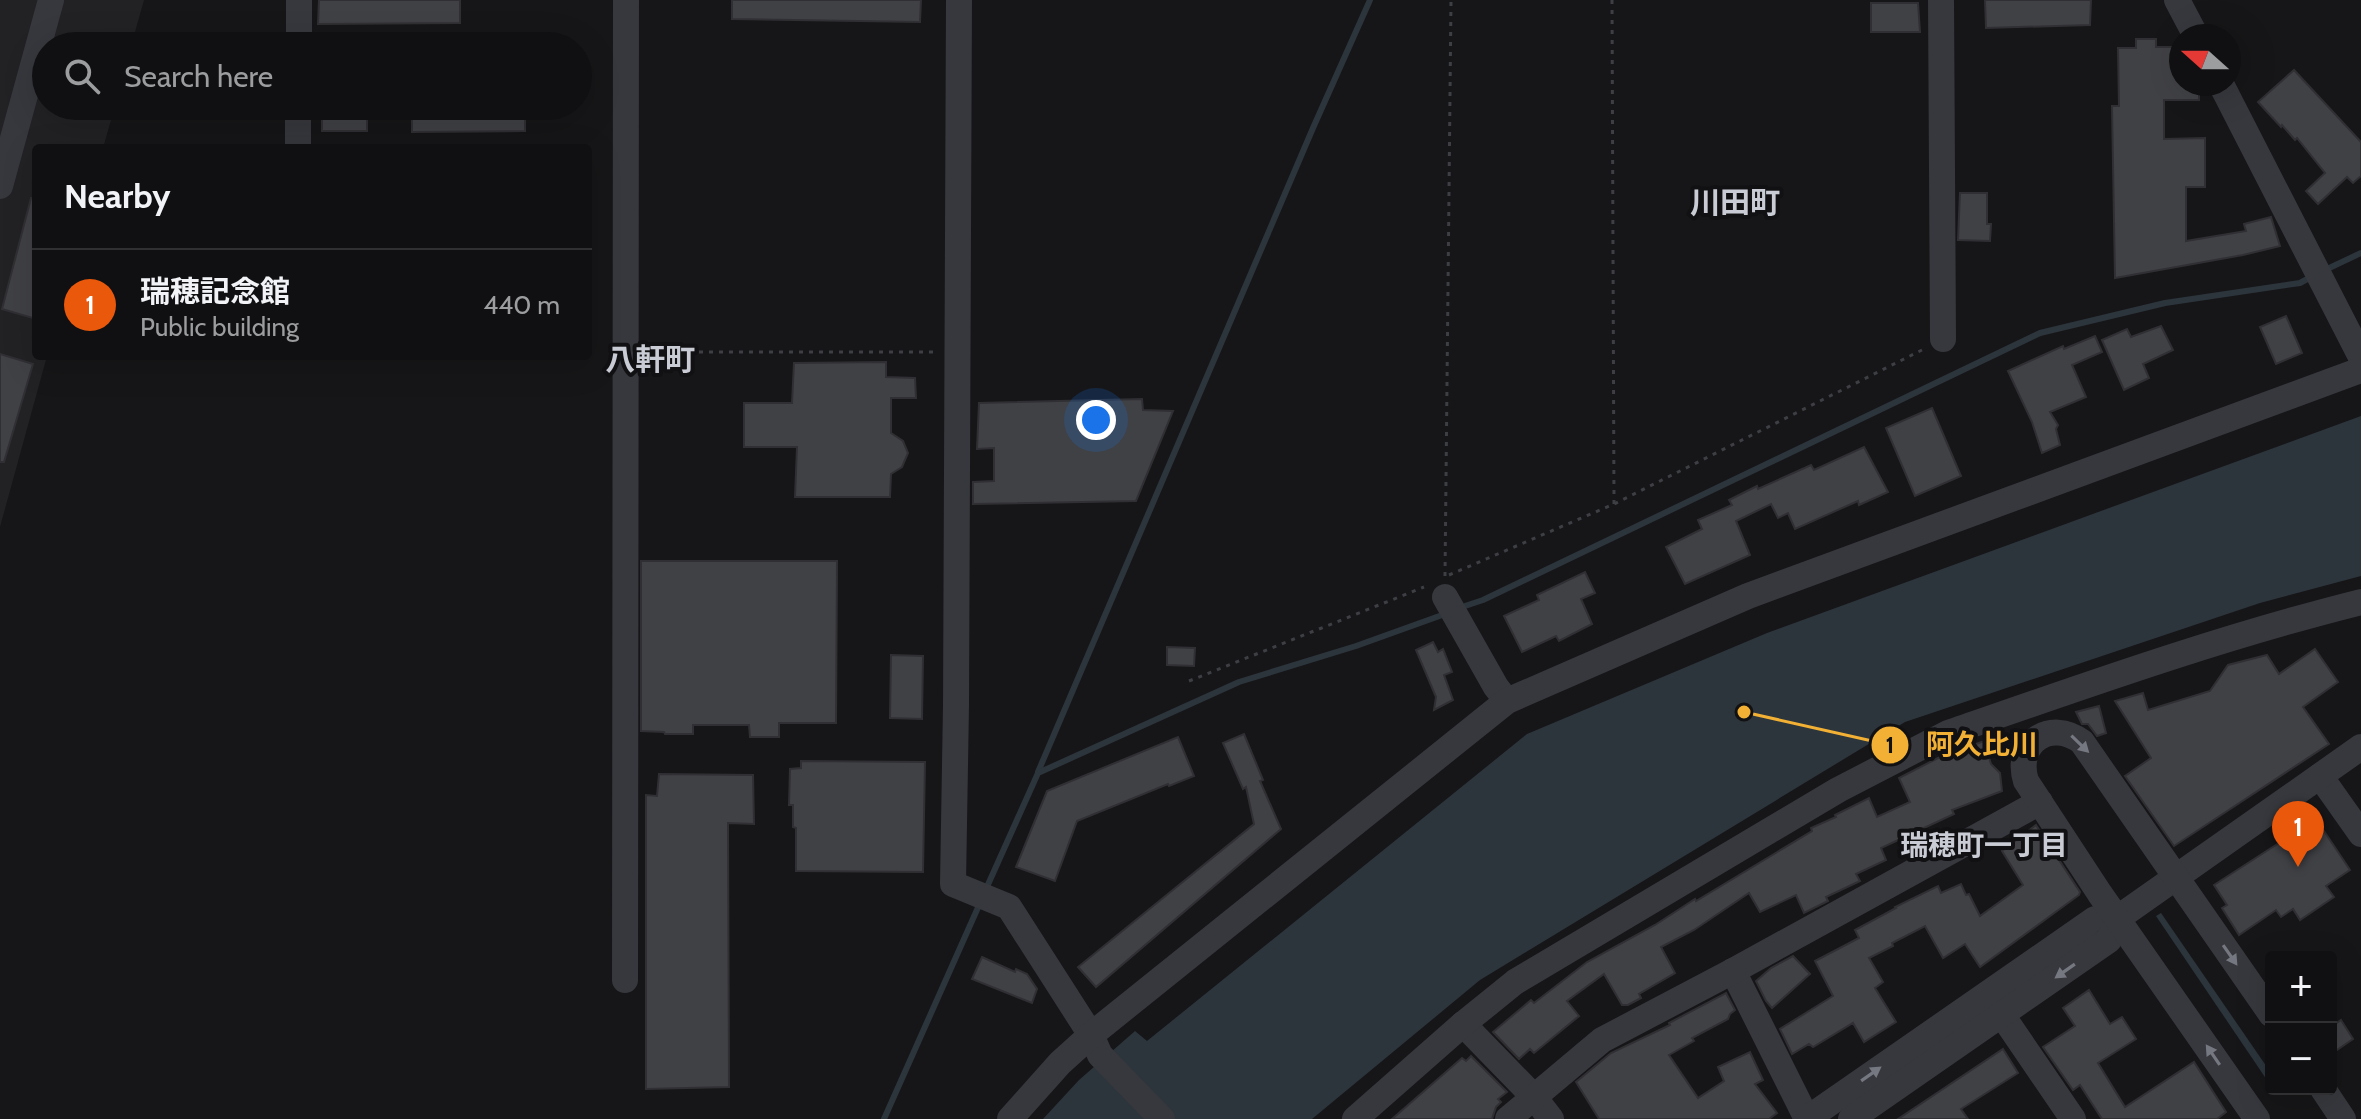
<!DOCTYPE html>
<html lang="en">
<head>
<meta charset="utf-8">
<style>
  :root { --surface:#101012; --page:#1e1e20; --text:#f1f3f6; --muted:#9c9d9f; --line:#303032; --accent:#ea580c }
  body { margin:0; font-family:Cabin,"Noto Sans JP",sans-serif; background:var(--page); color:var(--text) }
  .controls { position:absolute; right:24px; bottom:24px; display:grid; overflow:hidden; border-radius:8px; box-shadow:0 8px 32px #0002 }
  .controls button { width:72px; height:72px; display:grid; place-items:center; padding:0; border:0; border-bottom:2px solid var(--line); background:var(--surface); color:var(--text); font:40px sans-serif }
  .compass { position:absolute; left:2169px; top:24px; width:72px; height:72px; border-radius:50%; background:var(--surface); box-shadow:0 8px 32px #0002; rotate:291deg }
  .you { position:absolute; left:1096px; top:420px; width:28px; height:28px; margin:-20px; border:6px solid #fff; border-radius:50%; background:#1a73e8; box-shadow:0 0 0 12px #1a73e833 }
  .badge { display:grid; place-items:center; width:52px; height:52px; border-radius:50%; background:var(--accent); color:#fff; font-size:26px; font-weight:700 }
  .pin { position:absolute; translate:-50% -66px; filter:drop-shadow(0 2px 4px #0008) }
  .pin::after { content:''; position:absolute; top:42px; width:28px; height:24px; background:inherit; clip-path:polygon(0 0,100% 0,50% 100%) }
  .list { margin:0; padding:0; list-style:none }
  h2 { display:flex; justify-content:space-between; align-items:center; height:104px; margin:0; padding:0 32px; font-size:34px }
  h2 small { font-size:26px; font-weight:400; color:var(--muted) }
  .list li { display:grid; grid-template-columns:52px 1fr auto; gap:24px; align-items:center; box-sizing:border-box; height:112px; padding:0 32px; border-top:2px solid var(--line) }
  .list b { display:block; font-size:30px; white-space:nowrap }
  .list p { margin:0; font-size:26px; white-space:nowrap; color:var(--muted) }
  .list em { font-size:26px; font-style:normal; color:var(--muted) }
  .icon { flex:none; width:44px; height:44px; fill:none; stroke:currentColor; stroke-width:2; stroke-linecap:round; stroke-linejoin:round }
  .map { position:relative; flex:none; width:2361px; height:1119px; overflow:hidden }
  .search { position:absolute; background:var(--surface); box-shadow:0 8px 32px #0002; left:32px; top:32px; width:560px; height:88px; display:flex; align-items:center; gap:20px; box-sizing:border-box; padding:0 28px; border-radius:44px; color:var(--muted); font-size:30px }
  .panel { position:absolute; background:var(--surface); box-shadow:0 8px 32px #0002; left:32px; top:144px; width:560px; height:216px; border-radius:8px }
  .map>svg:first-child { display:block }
  .built { fill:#222225 }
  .water { fill:#2c353c }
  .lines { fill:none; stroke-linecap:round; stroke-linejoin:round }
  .stream { stroke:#2c353c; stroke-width:6 }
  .building { fill:#404145; stroke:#303034; stroke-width:2 }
  .path { stroke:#3d3f44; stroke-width:3; stroke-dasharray:4 6; stroke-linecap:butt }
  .minor { stroke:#37383d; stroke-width:26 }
  .oneway { fill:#757881 }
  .labels { text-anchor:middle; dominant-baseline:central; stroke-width:8; stroke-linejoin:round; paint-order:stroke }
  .neighbourhood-label { font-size:28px; font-weight:bold; fill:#c9ccd4; stroke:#111113 }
  .quarter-label { font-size:30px; font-weight:bold; fill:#c9ccd4; stroke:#111113 }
  .leader { fill:none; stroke:#f2b134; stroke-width:3 }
  .callout-dot { fill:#f2b134; stroke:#111113; stroke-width:3 }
  .mark-label { font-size:24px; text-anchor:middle; font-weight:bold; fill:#111 }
  .callout-label { font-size:28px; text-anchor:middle; font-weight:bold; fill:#f2b134; stroke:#111113; stroke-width:8; stroke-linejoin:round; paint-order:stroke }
</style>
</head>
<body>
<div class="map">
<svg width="2361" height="1119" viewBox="0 0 2361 1119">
  <rect width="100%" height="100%" fill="#161618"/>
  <!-- built -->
  <path class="built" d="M0,0H144L131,46H46V106H115L103,148H36V356H47L0,527Z"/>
  <!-- water -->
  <g class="water">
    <path d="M2361,416V576L2260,603L1905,722L1480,980L1312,1119H1043L1079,1080L1135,1031L1147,1041L1527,734L1767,633Z"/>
    <path d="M2161,913L2271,1073V1086L2156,916Z"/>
  </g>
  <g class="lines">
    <!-- stream -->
    <g class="stream">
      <path d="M2325,270L2361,253"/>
      <path d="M1459,608L1483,600L2040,333L2165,303L2300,283L2311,277"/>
      <path d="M1038,772L1313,128L1370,0"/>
      <path d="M986,889L1038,773L1239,682L1356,646L1445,614"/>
      <path d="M884,1119L980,903"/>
    </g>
  </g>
  <!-- building -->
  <g class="building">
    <path d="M319,0H460V23L318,24Z"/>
    <path d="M732,0H921L920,22L732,19Z"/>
    <path d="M1985,0H2091L2090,25L1986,28Z"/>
    <path d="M1871,3H1918L1920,32H1871Z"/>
    <path d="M2136,39H2156V47H2177L2178,82H2181V84H2199V100H2164V139L2205,138V187H2186V241L2246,231L2244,224L2271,217L2280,246L2243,255L2115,278L2112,106H2119L2118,48H2136Z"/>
    <path d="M2294,70L2361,142V176L2353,183L2347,177L2318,204L2306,191L2325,173L2297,138L2295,140L2282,125L2281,127L2258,102Z"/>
    <path d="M412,106H525V131L412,132Z"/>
    <rect x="322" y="114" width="45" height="17"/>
    <path d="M1960,193H1987V224H1991L1990,241L1958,240Z"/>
    <path d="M31,198L36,199V319L2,309Z"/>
    <path d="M2286,316L2302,353L2276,364L2260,327Z"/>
    <path d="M2161,326L2173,350L2143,364L2149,378L2124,390L2102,340L2127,329L2131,337Z"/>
    <path d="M2095,336L2102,352L2072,365L2086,397L2050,412L2058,425L2056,429L2060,445L2042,453L2032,422L2008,371L2063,346L2064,349Z"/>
    <path d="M0,354L33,364L4,462H0Z"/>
    <path d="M886,362V377L915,378L916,398H891V433L903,441L908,453L902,467L891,474L890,497H795L797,447H744V403H792L794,363Z"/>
    <path d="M1142,399L1143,410L1173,411L1136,501L973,504V482L994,481V448L977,449L979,403Z"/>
    <path d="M1932,408L1961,476L1915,496L1886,428Z"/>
    <path d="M1864,447L1888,492L1859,505L1858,501L1795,529L1788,513L1778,518L1771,504L1736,521L1750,555L1685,584L1666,547L1702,529L1698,520L1732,505L1729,500L1757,486L1758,489L1811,465L1814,470Z"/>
    <path d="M641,561H837L836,723H779V737H750L749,725H693V734H665L664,732L641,731Z"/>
    <path d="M1585,572L1595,593L1581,599L1592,624L1559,641L1556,636L1522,652L1504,616L1539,600L1537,595Z"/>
    <path d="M1433,642L1438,652L1443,649L1452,672L1444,675L1453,700L1434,710L1436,697L1416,650Z"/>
    <path d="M1167,647L1195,648L1194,666L1167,665Z"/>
    <path d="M2315,649L2338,682L2303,707L2329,744L2174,846L2125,776L2151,758L2115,701L2143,693L2148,710L2210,691L2228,665L2267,655L2279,674Z"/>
    <path d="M891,655L923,656L922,719L890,718Z"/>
    <path d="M2099,706L2106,733L2097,736L2088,724H2082L2076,712Z"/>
    <path d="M1244,734L1263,780L1260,781L1281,829L1096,987L1078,967L1254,824L1246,787L1243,789L1223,743Z"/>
    <path d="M1178,737L1194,776L1169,786L1168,784L1077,821L1055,881L1016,867L1047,791Z"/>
    <path d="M1984,741L1991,764L2000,773L2002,791L1952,810L1954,814L1881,848L1886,860L1856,874L1860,881L1826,897L1828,901L1804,913L1796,895L1760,912L1749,893L1694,930L1661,947L1675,973L1639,994L1641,998L1628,1005H1622L1604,974L1567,1001L1579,1016L1534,1053L1530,1049L1519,1059L1493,1032L1531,1000L1534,1003L1587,962L1655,925L1695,899L1696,901L1812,831L1811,828L1836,817L1835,815L1869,798L1877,817L1910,802L1899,778L1938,758Z"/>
    <path d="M801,761L925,762L923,872L796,871V828L793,827V805H789L790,769L801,768Z"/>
    <path d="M659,774L753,775L754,824L728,823L729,1087L646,1089V795L657,796Z"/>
    <path d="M2316,819L2350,870L2326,886L2334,897L2300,920L2293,909L2281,917L2276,910L2239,935L2222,908L2227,905L2214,885Z"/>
    <path d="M2036,825L2080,892L2079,895L1980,967L1965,944L1943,958L1925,926L1892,943L1893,946L1869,958L1883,982L1875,988L1896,1022L1864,1042L1853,1023L1813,1047L1809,1044L1792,1054L1780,1029L1833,996L1815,961L1859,938L1855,930L1896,908L1895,907L1938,886L1941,893L1961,884L1966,895L1969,894L1980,916L2023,885L2002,851Z"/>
    <path d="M1793,956L1810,974L1772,1008L1766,1001L1756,981L1771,968Z"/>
    <path d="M982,957L1015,972L1016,969L1027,974L1037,989L1032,1003L972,979Z"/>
    <path d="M2089,990L2110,1024L2122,1017L2136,1039L2098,1063L2125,1107L2194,1062L2226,1112L2217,1119H2102L2080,1085L2073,1090L2043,1047L2075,1026L2063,1008Z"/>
    <path d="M1726,993L1735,1010L1730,1014L1728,1019L1692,1038L1694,1041L1669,1055L1698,1098L1724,1081L1718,1067L1750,1052L1763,1080L1755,1084L1777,1113L1769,1119H1599L1576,1082L1611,1053L1670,1025L1669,1023Z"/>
    <path d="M2341,1020L2353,1039L2331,1054V1027Z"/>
    <path d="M2003,1049L2018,1073L1961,1109L1968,1119H1898Z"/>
    <path d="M1471,1056L1507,1092L1498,1099L1501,1102L1496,1107L1492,1119H1392L1462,1058L1466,1061Z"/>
  </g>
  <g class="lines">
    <!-- path -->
    <g class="path">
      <path d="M1612,0L1614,504"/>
      <path d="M649,352H937"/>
      <path d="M1449,575L1614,504L1922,350"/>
      <path d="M1445,576L1451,0"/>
      <path d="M1189,681L1424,587"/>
    </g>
    <!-- minor -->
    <g class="minor">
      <path d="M959,0L956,705L953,884L1009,907L1091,1035L1100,1055L1162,1119"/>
      <path d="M1941,0L1943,339"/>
      <path d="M2177,0L2196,36"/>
      <path d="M299,46V0"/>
      <path d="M2221,84L2361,357"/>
      <path d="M298,148V106"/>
      <path d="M0,186L51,0"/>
      <path d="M1445,597L1496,687L1507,701"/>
      <path d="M2320,776L2361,834"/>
      <path d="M1733,971L1807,1119"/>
      <path d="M625,980L626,0"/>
      <path d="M2002,1015L2073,1119"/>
      <path d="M1463,1024L1534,1097L1551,1119"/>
      <path d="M2323,1089L2343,1119"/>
      <path d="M1010,1119L1060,1063L1091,1035L1507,701L1748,596L2361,370"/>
      <path d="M1355,1119L1463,1024L1515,982L1838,790L1948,733C2084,686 2221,637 2361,602"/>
      <path d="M1508,1119L1602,1040L1733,971L2040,802"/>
      <path d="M1807,1119L2095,919L2118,918"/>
      <path d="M1851,1119L2109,940L2118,918L2361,747"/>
      <path d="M2257,1119L2100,894L2026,781C2014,743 2050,718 2082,742L2271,1014"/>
    </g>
  </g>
  <!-- one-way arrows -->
  <defs><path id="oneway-solid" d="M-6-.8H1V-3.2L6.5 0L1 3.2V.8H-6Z" transform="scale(2)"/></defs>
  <g class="oneway">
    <use href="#oneway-solid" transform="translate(2080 744) rotate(44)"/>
    <use href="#oneway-solid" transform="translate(2230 955) rotate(55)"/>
    <use href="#oneway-solid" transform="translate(2065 971) rotate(145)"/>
    <use href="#oneway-solid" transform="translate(2213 1055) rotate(-124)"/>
    <use href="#oneway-solid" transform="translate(1871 1074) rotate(-35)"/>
  </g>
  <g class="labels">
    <!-- neighbourhood labels -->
    <g class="neighbourhood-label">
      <text x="1984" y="845">瑞穂町一丁目</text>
    </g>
    <!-- quarter labels -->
    <g class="quarter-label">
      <text x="1735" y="202">川田町</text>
      <text x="650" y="359">八軒町</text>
    </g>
  </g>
  <!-- callouts -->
  <path class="leader" d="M1744 712L1890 745"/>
  <g class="callout-dot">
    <circle cx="1744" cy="712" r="8"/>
    <circle cx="1890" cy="745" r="20"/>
  </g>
  <g class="mark-label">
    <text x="1890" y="753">1</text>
  </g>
  <g class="callout-label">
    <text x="1982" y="754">阿久比川</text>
  </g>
</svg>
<div class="controls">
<button>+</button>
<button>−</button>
</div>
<svg class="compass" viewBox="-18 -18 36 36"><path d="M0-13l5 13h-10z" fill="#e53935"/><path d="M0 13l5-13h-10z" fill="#9c9d9f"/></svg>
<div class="you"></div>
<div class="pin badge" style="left:2298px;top:867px">1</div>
<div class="search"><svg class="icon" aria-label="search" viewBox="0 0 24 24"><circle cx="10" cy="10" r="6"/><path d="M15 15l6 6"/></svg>Search here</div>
<section class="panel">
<h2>Nearby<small></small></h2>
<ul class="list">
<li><span class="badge">1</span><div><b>瑞穂記念館</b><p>Public building</p></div><em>440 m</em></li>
</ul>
</section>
</div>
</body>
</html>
